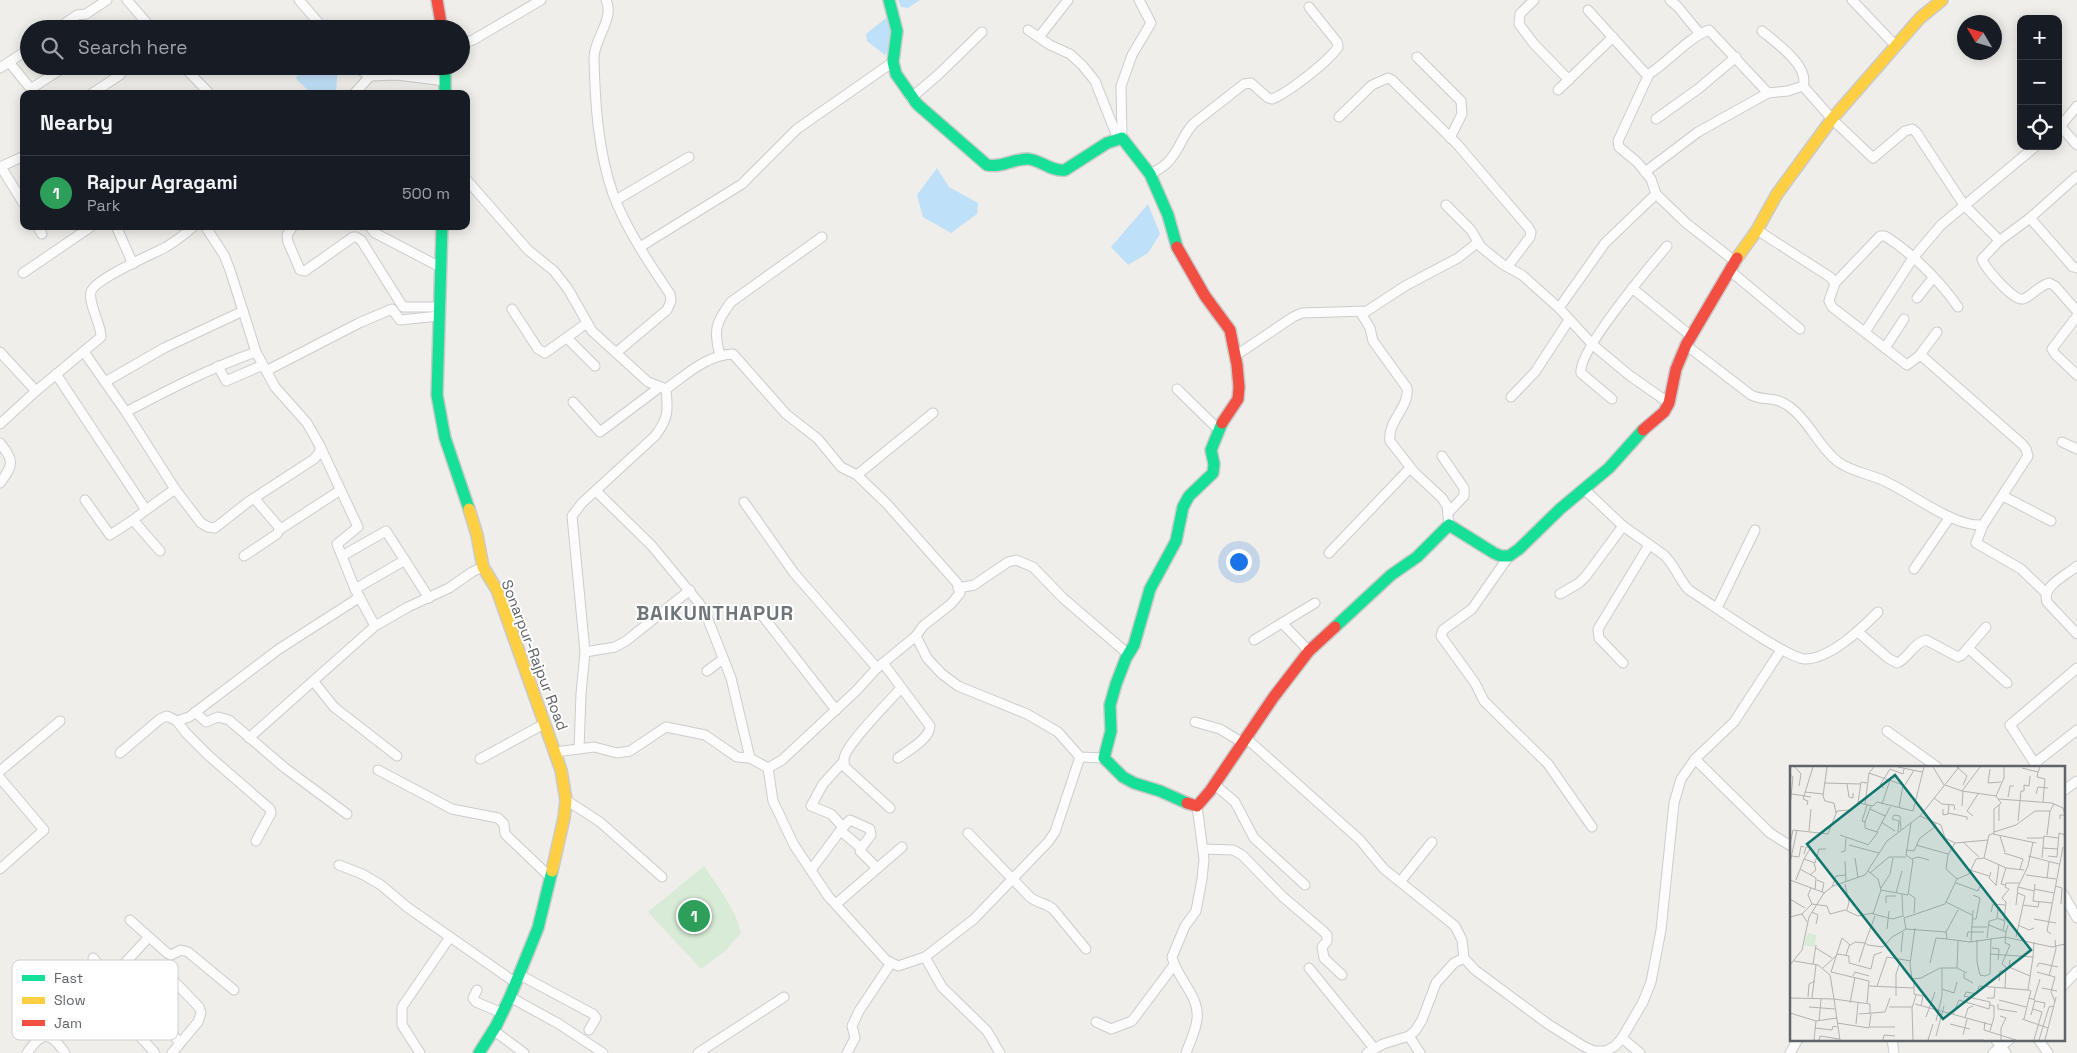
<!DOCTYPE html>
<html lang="en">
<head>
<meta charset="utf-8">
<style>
  :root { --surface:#171b24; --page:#20242c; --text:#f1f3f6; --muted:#9ea1a6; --line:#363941; --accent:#919496 }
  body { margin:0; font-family:"Space Grotesk",sans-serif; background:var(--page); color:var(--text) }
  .controls { position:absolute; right:15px; top:15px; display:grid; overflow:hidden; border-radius:10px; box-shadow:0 2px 12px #0003 }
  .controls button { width:45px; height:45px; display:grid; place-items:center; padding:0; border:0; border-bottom:1px solid var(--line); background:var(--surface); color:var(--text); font:25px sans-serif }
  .compass { position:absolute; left:1957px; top:15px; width:45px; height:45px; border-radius:50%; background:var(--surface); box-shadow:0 2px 12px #0003; rotate:308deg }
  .you { position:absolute; left:1238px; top:561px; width:18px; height:18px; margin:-12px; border:4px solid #fff; border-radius:50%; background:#1a73e8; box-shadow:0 0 0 8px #1a73e833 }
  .badge { display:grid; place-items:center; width:32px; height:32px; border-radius:50%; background:var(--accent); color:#fff; font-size:16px; font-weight:700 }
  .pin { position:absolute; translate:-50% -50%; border:2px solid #fff; box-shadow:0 1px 5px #0006 }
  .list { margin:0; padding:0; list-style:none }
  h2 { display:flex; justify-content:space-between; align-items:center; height:65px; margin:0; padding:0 20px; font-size:21px }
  h2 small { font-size:16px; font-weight:400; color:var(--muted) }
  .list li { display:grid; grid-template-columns:32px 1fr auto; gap:15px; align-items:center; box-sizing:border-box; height:75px; padding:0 20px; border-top:1px solid var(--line) }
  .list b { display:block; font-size:19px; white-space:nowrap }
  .list p { margin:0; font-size:16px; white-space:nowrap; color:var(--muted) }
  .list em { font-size:16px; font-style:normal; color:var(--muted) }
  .icon { flex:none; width:28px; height:28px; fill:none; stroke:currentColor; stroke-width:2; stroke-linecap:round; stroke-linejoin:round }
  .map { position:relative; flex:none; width:2077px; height:1053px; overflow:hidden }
  .search { position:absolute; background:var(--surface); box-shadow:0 2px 12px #0003; left:20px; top:20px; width:450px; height:55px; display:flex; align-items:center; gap:12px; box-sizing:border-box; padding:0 18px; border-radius:28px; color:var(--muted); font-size:19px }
  .panel { position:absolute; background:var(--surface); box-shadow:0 2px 12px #0003; left:20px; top:90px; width:450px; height:140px; border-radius:10px }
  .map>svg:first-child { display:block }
  .green { fill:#d8ebd6 }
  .water { fill:#bfe0f9 }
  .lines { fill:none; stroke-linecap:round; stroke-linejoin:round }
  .street-casing { stroke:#cbcccc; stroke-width:11 }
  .fast-casing { stroke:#cacacb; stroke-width:14 }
  .slow-casing { stroke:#cacacb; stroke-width:14 }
  .jam-casing { stroke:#cacacb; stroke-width:14 }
  .street { stroke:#fdfcfc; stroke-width:9 }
  .fast { stroke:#16e098; stroke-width:11 }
  .slow { stroke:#ffcf43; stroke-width:11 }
  .jam { stroke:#f24e42; stroke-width:11 }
  .labels { text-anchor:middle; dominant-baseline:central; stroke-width:4; stroke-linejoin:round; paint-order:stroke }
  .street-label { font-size:15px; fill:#5f6368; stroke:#fff }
  .district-label { font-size:20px; font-weight:bold; letter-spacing:1px; fill:#70757a; stroke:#fff }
  .inset-road { fill:none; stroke:#b1b2b2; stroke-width:1 }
  .view { fill:#0f766e; fill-opacity:0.15; stroke:#0f766e; stroke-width:2.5 }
  .inset-edge { fill:none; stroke:#5f6368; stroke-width:2.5 }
  .key { fill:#fff; stroke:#cfd0d2; stroke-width:1 }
  .key-label { font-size:14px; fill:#5f6368 }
</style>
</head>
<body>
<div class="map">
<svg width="2077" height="1053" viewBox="0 0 2077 1053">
  <rect width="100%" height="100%" fill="#efeeea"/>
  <!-- green -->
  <path class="green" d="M704,866C718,887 735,908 741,933L725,951L701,969L648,912Z"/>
  <!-- water -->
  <g class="water">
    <path d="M898,0H920L908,8L901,7Z"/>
    <path d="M891,14L893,41L885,55L867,41L866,34Z"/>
    <path d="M304,66H341L343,69L337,76L336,94H312L297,80L296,77L303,72L302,68Z"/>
    <path d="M937,168L949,187L978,203L977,214L951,233L923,217L917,195Z"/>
    <path d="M1148,204L1160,234L1148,253L1128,265L1111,247Z"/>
  </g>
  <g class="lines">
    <defs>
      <g id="street">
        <path d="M127,0L152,29"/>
        <path d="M299,0L324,29"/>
        <path d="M606,0C615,19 594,38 594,58C595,103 598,151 613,194C626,229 649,263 670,294L671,301L667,310L617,352"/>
        <path d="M1534,0L1520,14L1519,24L1534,44L1569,80"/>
        <path d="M1670,0L1678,7L1700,34"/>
        <path d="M1852,0L1895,45"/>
        <path d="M1588,10L1645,73L1649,74C1670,61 1686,39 1709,30L1768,93"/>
        <path d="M57,29L77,15L86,14L107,0"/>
        <path d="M1028,30L1050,45L1070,54L1082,65L1095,81L1118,139"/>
        <path d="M1039,37L1068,0"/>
        <path d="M461,44L473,40L541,0"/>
        <path d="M1417,57L1461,101L1462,114L1450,138"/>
        <path d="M9,62L35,94"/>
        <path d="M183,66L210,94"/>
        <path d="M354,66L370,76L397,75L445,81"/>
        <path d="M0,68L29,49"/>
        <path d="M1649,74L1618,141L1619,147L1637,162L1651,179L1656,194L1686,223L1736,262"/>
        <path d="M1803,86L1832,119L1873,158L1905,131L1912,129L1916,132L1964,205L1996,237L1999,241L1982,259C1985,268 2013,301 2023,299C2031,297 2038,286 2049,283L2055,286L2077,311"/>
        <path d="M32,88L66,66"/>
        <path d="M1558,90L1613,37"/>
        <path d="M91,94L120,75"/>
        <path d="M354,94L370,76"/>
        <path d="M911,98L939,74L982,32"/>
        <path d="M1339,117L1372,85L1388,78L1392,80L1457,144L1528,227L1531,232L1530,237L1508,266"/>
        <path d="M1656,119L1698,89L1736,57"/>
        <path d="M2061,127L2077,145"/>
        <path d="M2058,129L2077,106"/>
        <path d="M1122,138L1121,86L1132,55L1151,23L1139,0"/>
        <path d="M0,167L24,156"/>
        <path d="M1,167L24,204"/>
        <path d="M1645,172L1698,132L1768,93L1788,91L1803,86C1810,66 1775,42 1762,31"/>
        <path d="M1150,174C1156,171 1162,168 1167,163C1179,152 1182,135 1194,123L1244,84L1251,83L1268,98L1272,99C1288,93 1329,61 1338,47L1337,42L1309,7"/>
        <path d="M466,179L528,250L554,271L568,289L592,331L648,382L666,389C687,374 707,355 733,354L786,414L818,439L841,467L857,475L887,504L957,583L960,593L951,604L923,626L916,636L877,668L856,691L782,760L768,768L750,758L737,757L705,735L666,727L630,751L617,753L594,747L555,752"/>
        <path d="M616,200L689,157"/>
        <path d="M1446,205L1471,230L1481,247L1502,264L1522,275L1559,308L1593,345L1629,375L1669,403"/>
        <path d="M2030,218L2073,267L2077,268"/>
        <path d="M37,226L42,234"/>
        <path d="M116,226L133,264"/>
        <path d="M293,226L287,235L288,242L300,270L305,271L353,237H356L361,240L403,307H439"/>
        <path d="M369,226L375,233L440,267"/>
        <path d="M1999,241L2030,218L2077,176"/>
        <path d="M640,247L742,184L797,129L893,62"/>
        <path d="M1729,270L1800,329"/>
        <path d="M23,273L92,226"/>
        <path d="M1835,283L1880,236H1885C1911,252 1941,282 1958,307"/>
        <path d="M1632,288L1691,336"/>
        <path d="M1917,298L1933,278"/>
        <path d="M1559,308L1605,243L1656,194"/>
        <path d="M512,309L538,349L545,353L587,323"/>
        <path d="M1361,313L1370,328L1373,341L1407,388C1410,407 1387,421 1390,441L1414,472L1442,498L1447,506L1449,525"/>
        <path d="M2077,316L2052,349L2055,354L2077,375"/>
        <path d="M1865,332L1913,258L1941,225L2036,146"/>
        <path d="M567,338L595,366"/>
        <path d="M1686,345L1751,395C1766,402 1774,395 1790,407C1809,421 1819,447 1837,461C1850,471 1865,473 1880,479C1910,491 1951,527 1983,525L2028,456L2026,449L2022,444L1923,357L1919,356L1907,365L1832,307L1829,301L1835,283L1830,277L1757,230"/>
        <path d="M1885,348L1904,319"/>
        <path d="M0,352L36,391"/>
        <path d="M84,352L126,412L175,489L201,523L208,527L215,528L248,502L314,459L320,452V446L307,423L275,387L256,352L230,270L224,255L205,226"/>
        <path d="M720,355C713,330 716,322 731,302L822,237"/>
        <path d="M1235,356L1293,317L1302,313L1367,311L1405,286L1458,258L1477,243"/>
        <path d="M1919,356L1937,332"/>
        <path d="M218,366L226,381L263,365"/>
        <path d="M266,371L359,323L392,309L400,320L439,316"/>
        <path d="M56,374L146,510L175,489"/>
        <path d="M105,382L164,348L243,311"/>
        <path d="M1177,389L1219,430"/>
        <path d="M1511,397L1535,372L1569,320"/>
        <path d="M1612,399L1581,373C1577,352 1651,265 1667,246"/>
        <path d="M573,402L600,432L660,387"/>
        <path d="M126,412C168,390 210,368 256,352"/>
        <path d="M0,424L36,391L101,337C101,323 88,304 91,292C94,279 153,254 166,247C176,241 185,234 194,226"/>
        <path d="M2062,442L2077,449"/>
        <path d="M0,443C14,461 14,464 0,483"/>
        <path d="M320,446L358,527L337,544L355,589"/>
        <path d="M1442,456L1464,488V496L1448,513"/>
        <path d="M857,475L933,413"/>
        <path d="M1584,489L1623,526L1664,555C1675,565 1679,580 1689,590C1710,603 1786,658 1805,659C1830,659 1861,629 1878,612"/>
        <path d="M596,491L652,546L699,603L707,617L731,678L750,758"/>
        <path d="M2003,496L2051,521"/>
        <path d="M85,500L110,535L133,520"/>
        <path d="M744,502L794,573L877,668"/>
        <path d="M146,510L133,520L160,551"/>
        <path d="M1983,525L1976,543L2021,569L2046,593"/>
        <path d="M279,530L339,491"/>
        <path d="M1329,553L1410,468"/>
        <path d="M244,556L277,534L279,530L278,526L254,498"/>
        <path d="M342,556L386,531L429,598"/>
        <path d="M1509,556L1472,609L1443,630L1441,636L1475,683L1484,701L1548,764L1592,827"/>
        <path d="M2077,566C2067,575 2041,586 2047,602L2077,634"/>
        <path d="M1914,569L1950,517"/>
        <path d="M958,588L974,585L1008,562L1016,560L1033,567L1063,598L1128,654"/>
        <path d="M1560,594L1579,583L1586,576L1623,526"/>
        <path d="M1717,608L1755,530"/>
        <path d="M758,610L836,710"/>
        <path d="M1282,623L1309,651"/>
        <path d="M375,626L355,589L405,560"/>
        <path d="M1858,632L1888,658L1897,663C1909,658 1913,643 1926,640L1958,657L1962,655L1986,627"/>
        <path d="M916,636L927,658L942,674L958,686L1027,714L1058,732L1080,757L1104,758"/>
        <path d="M1254,640L1315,603"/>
        <path d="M1968,648L2007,683"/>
        <path d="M585,652L615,647L626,641L690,590"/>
        <path d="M883,663L930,726C930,739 907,751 898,758"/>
        <path d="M1623,663L1599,638L1598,629L1649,545"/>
        <path d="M707,671L723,659"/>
        <path d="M314,682L334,707L397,756"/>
        <path d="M195,712L206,722L218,717L229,720L285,768L347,814"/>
        <path d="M177,721L186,733L209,756L270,809L271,813L256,841"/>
        <path d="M1195,722L1220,729L1243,743"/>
        <path d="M1887,731L1937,767"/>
        <path d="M249,738L375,626L408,607L449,588L472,572L483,567"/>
        <path d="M1246,738L1360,840L1384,869L1455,926L1462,940L1464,958L1475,970L1548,1024L1583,1046L1594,1051H1606L1615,1046L1622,1038L1643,1002L1651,982L1661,930L1674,803L1681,779L1695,759L1734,722L1781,650"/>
        <path d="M579,749L581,694L585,652L572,516L582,503L655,436C669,418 668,410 666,389"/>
        <path d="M120,753L160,719L167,716L177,721L189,717L279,649L360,597"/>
        <path d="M480,759L544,724"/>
        <path d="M1695,759L1770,833L1791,846"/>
        <path d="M2035,763L2077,730"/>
        <path d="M2037,767L2010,725L2077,668"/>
        <path d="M768,768L773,801L794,845L828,896L886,960L898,966L925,957L974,919L1048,842L1055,832L1080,757"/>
        <path d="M378,770L452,809L498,818L504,824L505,834L549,876"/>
        <path d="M0,771L60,721"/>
        <path d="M0,778L44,830L0,869"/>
        <path d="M1214,784L1235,802L1254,838L1305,885"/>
        <path d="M2063,791L2077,781"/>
        <path d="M566,800L600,822L662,877"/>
        <path d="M890,808L845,767C844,762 843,760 845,755C853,737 887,704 901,688"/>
        <path d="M841,831L861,848L871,835L870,829L850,820L843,827"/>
        <path d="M968,833L1030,897C1037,903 1046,903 1053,909L1086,949"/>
        <path d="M861,848L860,851L877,868"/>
        <path d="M1203,849L1233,850L1242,855L1283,897L1323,931L1327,935V941L1322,947L1324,958L1342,975"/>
        <path d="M339,865L362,874L381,885L407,907L516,983"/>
        <path d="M811,870L843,827L831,814L811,806L823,784L843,762"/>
        <path d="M1400,882L1432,842"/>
        <path d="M2063,894L2077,918"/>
        <path d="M836,904L902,847"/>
        <path d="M130,920L167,953L171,955L181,950L188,952L234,990"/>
        <path d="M148,938L112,977L108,986C116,1012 137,1033 155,1053"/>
        <path d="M925,957L942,987L987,1031L1000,1053"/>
        <path d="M93,958L111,979"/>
        <path d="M1309,968L1374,1048"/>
        <path d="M520,975L593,1014L596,1018L589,1030"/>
        <path d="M170,977L199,1007L201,1013L198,1022L172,1053"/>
        <path d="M2063,986L2077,971"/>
        <path d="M477,990L473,998L476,1002L502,1013"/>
        <path d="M510,997L559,1024L603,1053"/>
        <path d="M1096,1022L1111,1029L1132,1021L1174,965"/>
        <path d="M133,1028L145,1015L149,1014L169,1030L180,1043"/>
        <path d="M493,1030L524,1053"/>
        <path d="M1409,1036L1420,1053"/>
        <path d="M1622,1038L1640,1053"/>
        <path d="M1892,1039L1894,1053"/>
        <path d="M1995,1039L2006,1053"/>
        <path d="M2038,1039L2048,1053"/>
        <path d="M27,1053C42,1031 50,1031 65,1053"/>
        <path d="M420,1053L402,1025V1007L450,937"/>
        <path d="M698,1053L784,997"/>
        <path d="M847,1053L855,1038L852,1026L859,1011L891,963"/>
        <path d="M1186,1053C1190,1042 1196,1030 1197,1019C1200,996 1177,979 1172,957L1185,926L1196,911L1202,879L1204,859L1197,806"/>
        <path d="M1367,1053L1383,1044L1409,1036L1415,1031L1422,1020L1436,983L1454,963L1464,958"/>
        <path d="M1790,1053L1798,1039"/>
        <path d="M1993,1053L2010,1039"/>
      </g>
      <g id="fast">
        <path d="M889,0L897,31L893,62L896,74L917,104L987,165C1002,168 1013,159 1027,159C1040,159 1051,172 1065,170L1107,143L1122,138L1150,174L1168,215L1177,247"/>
        <path d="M445,66V94"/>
        <path d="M442,226L437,395L445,438L469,509"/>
        <path d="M1335,627L1391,575L1417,557L1449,525L1494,553L1501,556H1509L1519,549L1560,509L1609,468L1643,430"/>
        <path d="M1187,803L1160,791L1134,783L1123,777L1104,758L1111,731L1110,705L1116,684L1126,658L1134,645L1150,589L1176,541L1183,507L1189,496L1213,473L1214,464L1211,450L1222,423"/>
        <path d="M479,1053L496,1026L510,997L538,928L552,871"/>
      </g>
      <g id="slow">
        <path d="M1737,258L1757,230L1777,194L1832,119L1920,18L1942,0"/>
        <path d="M469,509L477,535L483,567L497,590L561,770L566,800L564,818L552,871"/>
      </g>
      <g id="jam">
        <path d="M437,0L442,29"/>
        <path d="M1177,247L1205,296L1230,330L1237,365L1239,387L1238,399L1222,423"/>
        <path d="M1643,430L1664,412L1669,403L1676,369L1686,345L1737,258"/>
        <path d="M1187,803L1197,806L1210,791L1273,698L1309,651L1335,627"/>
      </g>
    </defs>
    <!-- street casing -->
    <use href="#street" class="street-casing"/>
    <!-- fast casing -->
    <use href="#fast" class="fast-casing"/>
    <!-- slow casing -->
    <use href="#slow" class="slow-casing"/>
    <!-- jam casing -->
    <use href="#jam" class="jam-casing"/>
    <!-- street -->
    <use href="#street" class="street"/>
    <!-- fast -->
    <use href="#fast" class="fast"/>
    <!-- slow -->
    <use href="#slow" class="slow"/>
    <!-- jam -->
    <use href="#jam" class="jam"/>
  </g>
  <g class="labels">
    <!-- street labels -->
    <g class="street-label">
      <text transform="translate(535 655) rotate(69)">Sonarpur-Rajpur Road</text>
    </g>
    <!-- district labels -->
    <g class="district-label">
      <text x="715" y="613">BAIKUNTHAPUR</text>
    </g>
  </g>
  <!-- overview -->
  <g transform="translate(1790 766)">
    <rect width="275" height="275" fill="#efeeea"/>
    <path d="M18,167L27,169L24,181L14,179Z" fill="#d8ebd6"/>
    <path class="inset-road" d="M5,1L11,8L9,20M37,1L33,30L35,35L44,37L46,47M108,1L132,6M143,1L154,19M167,1L177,10L173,19M232,2L248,6L250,1M200,3L198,17L211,16M248,6L247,11L255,13L253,36M79,7L113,19L109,42M0,9L3,11L0,41M34,17L71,18M57,18L59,31L63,32V27M115,19L124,4M155,19L172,25L206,30M94,22L90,19L100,3L113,8L114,3M172,25L190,1M15,26L33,28M2,28L21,31M246,28L248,21L258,22M218,31L220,20H224M144,32L152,38L164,39L165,44M209,33L262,37L273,42L275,49H270V53M68,37L71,16L77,17M75,38L79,7L84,1M92,38L100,14M17,39L18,35L13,33L23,1M77,39L72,55L75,56V62L87,66L100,41M209,39V55M172,40L173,25M80,43L95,50M153,43V49L158,48L159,39M123,45L134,1M158,47L177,51V54M130,50L151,59L155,72L165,77L158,89L156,103L167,113L155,138L114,152L116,163L156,166L157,173L180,176L215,171L262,181L275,178M183,50L177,45L188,28M228,55L231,25H234V19L239,20L240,10M75,56L81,40M91,56L105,65M19,65L21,43M108,66L109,55L102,53L104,49L110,50L111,64M204,66L226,59L245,45H260L264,38M203,68L246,77M50,69L79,79M257,69L260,45M210,70L215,86M237,72H254M173,76L189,91M165,77L198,74M79,78L88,66M0,79L3,64L38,68L47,45L60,44L69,37L83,40L87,36L123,45M59,79L89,87M126,79L158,88M253,82L268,83M116,84L124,85L130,72L145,61V56M51,86L55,85L56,72M214,87L233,93L230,103M14,88L16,81H21L14,93M2,90L9,91L11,80L14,81M238,90L269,98M258,90L267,91L269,67L275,69M65,92L68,112M194,92L216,102L234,104M252,92L254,70L268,72M122,93L128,91L139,94M55,95L56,116M0,97L7,64M10,103L26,112L25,124M180,104L199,110M78,105L88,113L91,124L118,129L123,94L116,89L121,57M201,106L199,112L206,119M80,107L99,91H116M20,109L26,104L24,97M236,109L266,113M257,112L259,96M167,113L179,108L186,93L194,92L199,69L204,67V43L211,37L206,30L214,12V1M0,114L35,127M6,114L14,93L25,97L29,83H36M27,114L34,117L32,126M166,117L188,125L190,120M55,118L59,136L57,144M245,118L243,135L262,137M215,119L211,118L216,102M206,120L209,98M265,120L272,122L271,138M42,121L46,110L56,109M228,121L244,125M21,122L18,129L22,138M91,122L100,108L103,92M244,123L264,127M91,124L83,148L103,153L112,150M106,127L112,105M112,128L113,151M119,128L125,132L124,147M0,133L15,142M156,136L182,149M96,137V130H106M226,139L228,121L238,100L243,76M233,139L248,141L249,136M208,143L207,152L215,155L213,164M22,146L28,149L26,158M201,146L203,138L215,139M12,148L22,138L37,140L40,148L55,144L68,150L83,147M85,150L75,177L78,179L93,181L102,171L116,163M0,151L12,148L17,156M182,153H186L190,132L183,129M244,153L266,157M214,154L216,136L212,132L219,123L215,121L216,117H229M199,159L216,166L218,159M228,159L239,164L244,162M181,161H197M125,162L120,198L122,213L131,212L150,202H167M97,163L99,145M156,166L168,144M261,168L257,165L273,81M177,171L178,166H194M226,171L235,130L228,127M197,172L199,155L207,153M187,174V196L190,209L195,210L200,208L201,172M168,175L167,202L177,207M181,176L183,144M26,182L42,192M202,182L209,183L208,194M111,186L113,166M200,188L243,191L238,224M56,189L59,180L65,176L75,177L69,196M243,191L244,176M220,194L219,201L240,210M140,197L146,172L157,173M23,198L26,179M0,199L12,184L19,151L34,127L43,120L75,109L97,75L130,50L169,1M247,201L249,197L268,201M33,202L48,188L59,190V197L81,203L84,189L92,186M41,206L79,215L77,237M41,206L52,172L60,179M247,206L265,211L261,226L265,236M174,207V212L183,217M63,210L65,206L79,210M259,210L266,183L265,174M124,214V228L133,230L131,240M209,215L210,205H215M79,220L124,222M87,220L97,191L121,195M215,222L216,201L212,198L220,179L215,177L216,166M252,222L267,225M152,223L164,227L167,216M106,230V208L110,196M18,231L19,218L25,215M174,231L176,226L187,228L189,220L238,224L241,225L239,232L245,234L241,249M0,232L44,233L40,209L28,199L4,195M22,232L26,199M197,232H204L205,222M244,233L250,213M209,234L236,241M245,235L255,237L254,242M60,237L65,211M125,238L202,259M208,238V243L227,246M19,241L45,243M99,241H122M243,243L252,246L244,274M0,247L26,255M69,248L95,246L100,232M163,248L169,234L199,243L200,236L174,230M210,250L216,252L211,262V274M136,251L145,226M175,252L178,242L183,240M232,253L258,262M234,253L239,232M29,255L31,233M146,255L152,230V202M195,256L194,264L226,274M47,257L79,262L81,248M66,258L68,237M160,258L180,263M80,261H105M25,262L42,264L43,260L47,261M200,265L204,251V240L200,239M173,269L177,253M146,270L154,240M24,274L26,255L47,252M29,274L30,270L49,273M50,274L44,233L80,238V248M93,274L94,269L105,270M123,274L122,242L126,229M138,274L143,258M178,274H194M249,274L259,241L264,240M255,274L266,231"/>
    <path class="view" d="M105,9L241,184L153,253L17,78Z"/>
    <rect width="275" height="275" class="inset-edge"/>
  </g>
  <!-- legend -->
  <rect x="12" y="960" width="166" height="80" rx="8" class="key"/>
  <rect x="22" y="975" width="23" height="6" fill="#16e098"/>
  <rect x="22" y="997" width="23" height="7" fill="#ffcf43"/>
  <rect x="22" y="1020" width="23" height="6" fill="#f24e42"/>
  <g class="key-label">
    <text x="54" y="983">Fast</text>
    <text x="54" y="1005">Slow</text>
    <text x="54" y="1028">Jam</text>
  </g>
</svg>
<div class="controls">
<button>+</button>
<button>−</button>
<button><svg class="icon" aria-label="locate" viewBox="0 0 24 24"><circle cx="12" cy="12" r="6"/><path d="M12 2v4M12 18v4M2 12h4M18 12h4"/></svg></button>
</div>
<svg class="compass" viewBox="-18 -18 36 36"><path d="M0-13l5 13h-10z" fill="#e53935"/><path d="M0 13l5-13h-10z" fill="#9ea1a6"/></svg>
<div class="you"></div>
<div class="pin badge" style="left:694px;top:916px;background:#2e9e5b">1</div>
<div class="search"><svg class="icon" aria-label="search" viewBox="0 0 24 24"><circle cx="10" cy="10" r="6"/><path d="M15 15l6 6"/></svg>Search here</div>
<section class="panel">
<h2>Nearby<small></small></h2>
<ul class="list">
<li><span class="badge" style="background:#2e9e5b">1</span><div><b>Rajpur Agragami</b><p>Park</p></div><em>500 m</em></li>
</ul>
</section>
</div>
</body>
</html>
